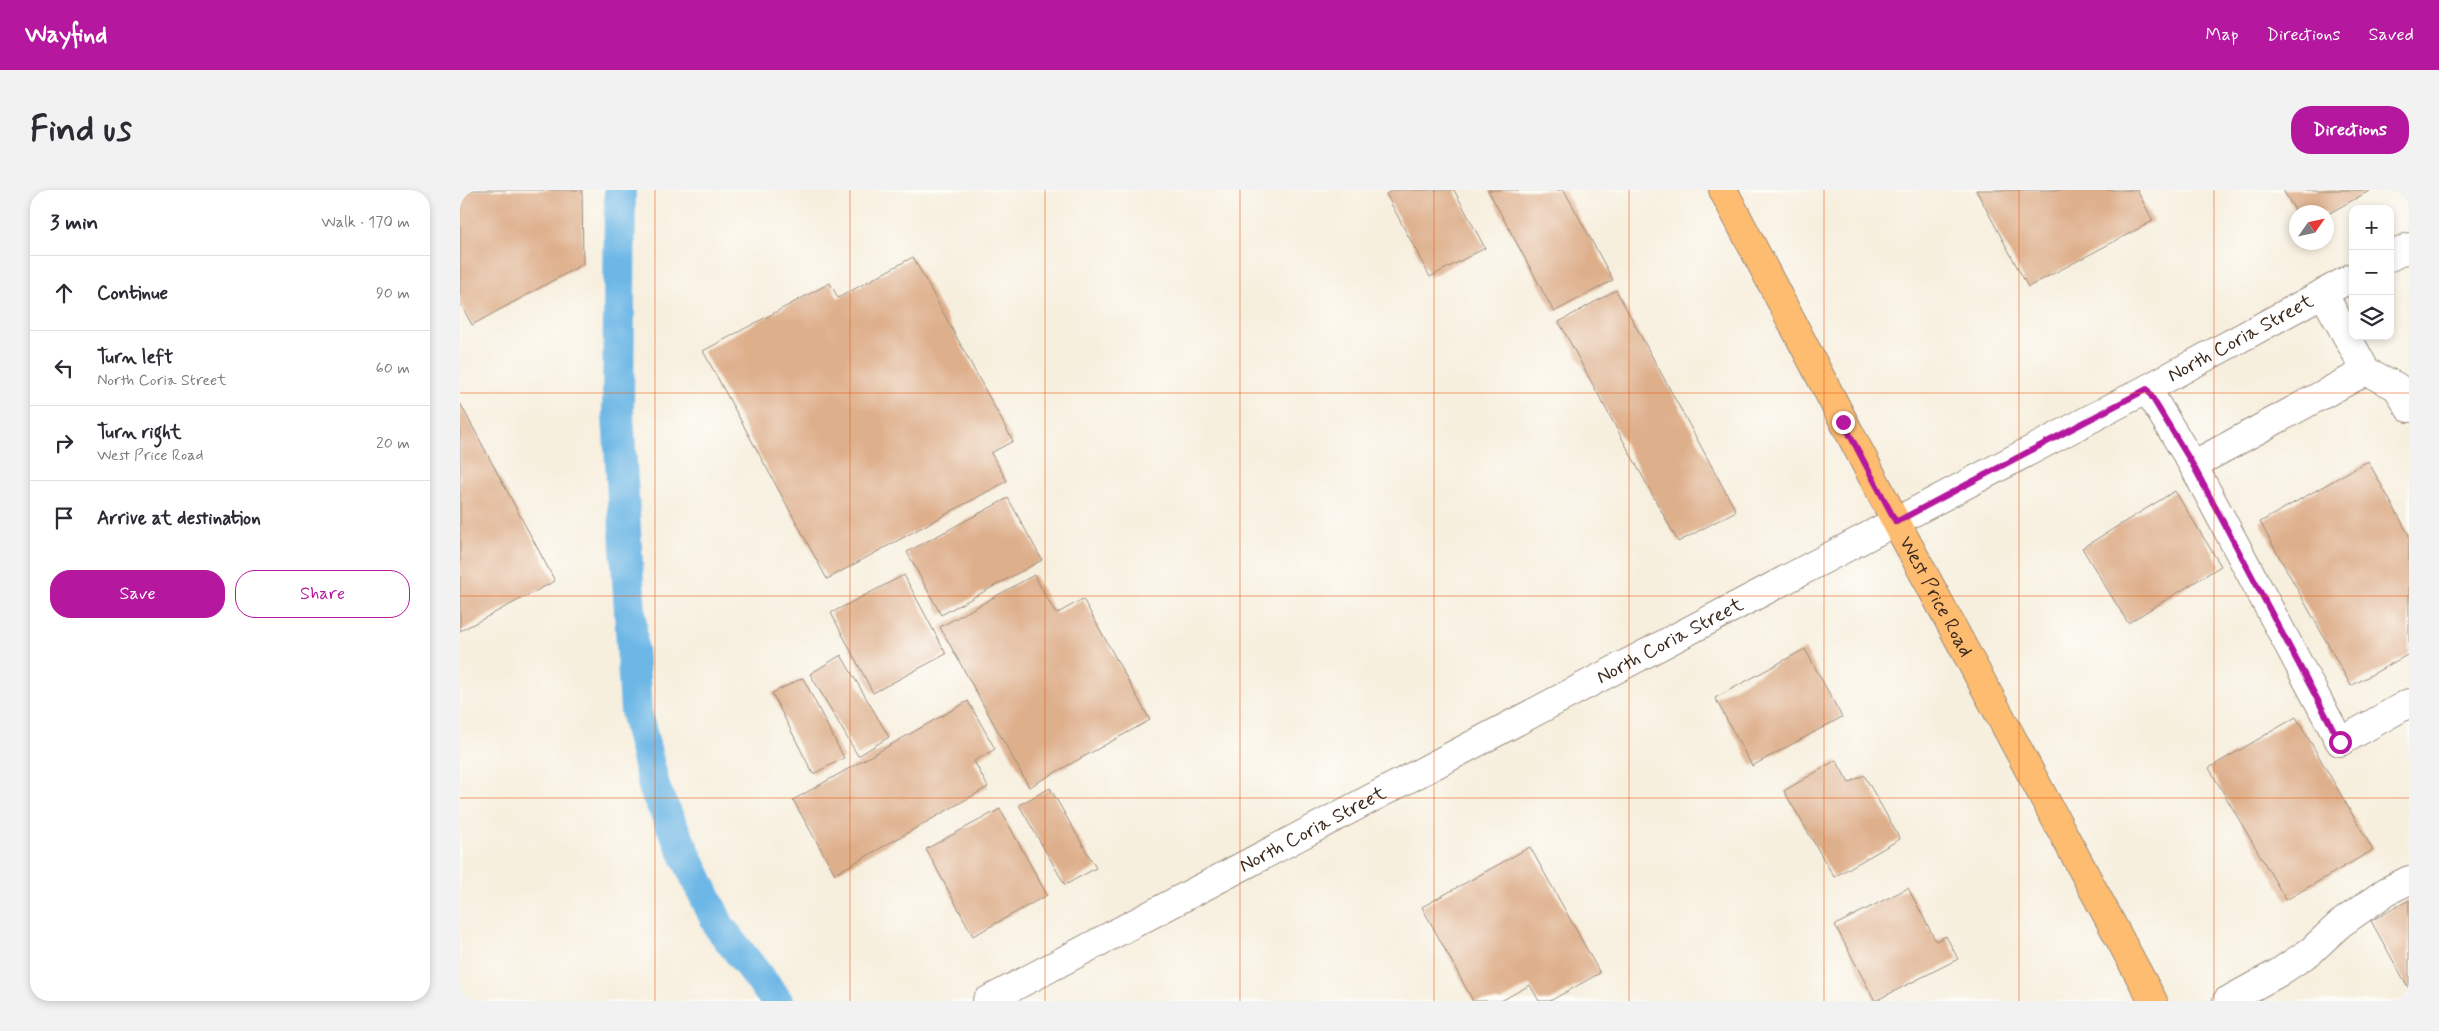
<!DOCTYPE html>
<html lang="en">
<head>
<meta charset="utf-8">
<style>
  :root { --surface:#fff; --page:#f2f2f3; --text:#2b2b33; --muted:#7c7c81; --line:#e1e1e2; --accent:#b5179e }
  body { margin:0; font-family:Mynerve,sans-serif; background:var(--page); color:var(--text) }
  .controls { position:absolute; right:15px; top:15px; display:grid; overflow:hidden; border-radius:10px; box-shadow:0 2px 8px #0003 }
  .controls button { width:45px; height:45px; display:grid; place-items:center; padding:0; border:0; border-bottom:1px solid var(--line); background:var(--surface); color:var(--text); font:25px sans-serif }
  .compass { position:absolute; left:1829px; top:15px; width:45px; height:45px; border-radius:50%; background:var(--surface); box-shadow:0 2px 8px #0003; rotate:56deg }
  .stop { position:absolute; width:15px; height:15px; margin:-11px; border:4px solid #b5179e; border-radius:50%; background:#fff }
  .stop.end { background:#b5179e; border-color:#fff; box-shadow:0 1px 5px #0008 }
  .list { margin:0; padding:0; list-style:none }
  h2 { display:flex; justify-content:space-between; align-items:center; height:65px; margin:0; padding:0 20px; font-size:21px }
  h2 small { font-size:16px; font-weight:400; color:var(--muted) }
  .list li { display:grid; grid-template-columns:32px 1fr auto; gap:15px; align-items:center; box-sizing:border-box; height:75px; padding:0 20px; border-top:1px solid var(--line) }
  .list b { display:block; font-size:19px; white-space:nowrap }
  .list p { margin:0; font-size:16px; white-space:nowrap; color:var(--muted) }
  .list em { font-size:16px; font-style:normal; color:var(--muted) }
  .actions { display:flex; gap:10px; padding:15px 20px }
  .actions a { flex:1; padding:11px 0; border:1px solid var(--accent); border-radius:20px; text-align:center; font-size:18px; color:var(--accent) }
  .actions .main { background:var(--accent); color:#fff }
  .icon { flex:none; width:28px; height:28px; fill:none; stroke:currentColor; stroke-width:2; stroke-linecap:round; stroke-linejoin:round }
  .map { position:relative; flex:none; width:1949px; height:811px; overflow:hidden; border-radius:20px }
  header { display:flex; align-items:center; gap:30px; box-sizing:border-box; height:70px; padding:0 25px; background:var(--accent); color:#fff }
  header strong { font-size:24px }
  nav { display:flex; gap:28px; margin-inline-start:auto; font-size:18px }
  .intro { display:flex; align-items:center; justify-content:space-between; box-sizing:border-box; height:120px; padding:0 30px }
  h1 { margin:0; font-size:35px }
  .button { padding:12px 22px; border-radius:20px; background:var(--accent); color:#fff; font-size:18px; font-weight:700 }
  main { display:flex; gap:30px; padding:0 30px }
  aside { flex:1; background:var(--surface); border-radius:20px; box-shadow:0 2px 8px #0003 }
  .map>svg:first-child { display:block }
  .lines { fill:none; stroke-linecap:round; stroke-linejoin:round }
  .canal { stroke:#6db7e6; stroke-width:32 }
  .building { fill:#deaf8b }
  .minor-casing { stroke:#998c7e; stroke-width:30 }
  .major-casing { stroke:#998c7e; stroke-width:30 }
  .minor { stroke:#fff; stroke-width:28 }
  .major { stroke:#febc70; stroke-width:28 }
  .route { stroke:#b5179e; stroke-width:6 }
  .grid { fill:none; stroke:#e8590c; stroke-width:1; stroke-opacity:0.55 }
  .labels { text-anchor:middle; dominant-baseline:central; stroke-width:4; stroke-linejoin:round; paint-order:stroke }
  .street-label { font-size:20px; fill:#3b2a1e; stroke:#fdfcf7 }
</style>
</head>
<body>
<header>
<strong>Wayfind</strong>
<nav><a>Map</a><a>Directions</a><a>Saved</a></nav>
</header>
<div class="intro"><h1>Find us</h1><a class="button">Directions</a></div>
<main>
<aside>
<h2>3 min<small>Walk · 170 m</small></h2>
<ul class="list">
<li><svg class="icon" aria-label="ahead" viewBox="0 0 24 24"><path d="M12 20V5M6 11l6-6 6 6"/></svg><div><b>Continue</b></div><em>90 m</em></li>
<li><svg class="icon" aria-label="left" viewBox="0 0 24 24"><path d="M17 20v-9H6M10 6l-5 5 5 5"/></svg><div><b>Turn left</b><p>North Coria Street</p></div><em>60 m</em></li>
<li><svg class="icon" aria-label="right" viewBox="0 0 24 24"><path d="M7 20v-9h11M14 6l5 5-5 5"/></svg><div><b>Turn right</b><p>West Price Road</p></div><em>20 m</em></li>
<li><svg class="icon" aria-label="arrive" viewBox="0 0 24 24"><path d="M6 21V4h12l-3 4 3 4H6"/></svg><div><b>Arrive at destination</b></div></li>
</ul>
<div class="actions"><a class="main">Save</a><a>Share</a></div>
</aside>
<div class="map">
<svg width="1949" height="811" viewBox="0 0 1949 811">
  <rect width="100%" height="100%" fill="#fdfcf7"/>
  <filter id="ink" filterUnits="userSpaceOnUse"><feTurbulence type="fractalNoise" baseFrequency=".02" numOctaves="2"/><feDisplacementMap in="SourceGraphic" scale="10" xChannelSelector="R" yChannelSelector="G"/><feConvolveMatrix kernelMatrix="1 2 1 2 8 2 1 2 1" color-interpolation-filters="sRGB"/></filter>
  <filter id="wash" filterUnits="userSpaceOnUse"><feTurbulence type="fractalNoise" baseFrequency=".0096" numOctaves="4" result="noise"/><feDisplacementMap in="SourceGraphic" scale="20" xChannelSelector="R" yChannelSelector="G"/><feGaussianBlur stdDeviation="1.12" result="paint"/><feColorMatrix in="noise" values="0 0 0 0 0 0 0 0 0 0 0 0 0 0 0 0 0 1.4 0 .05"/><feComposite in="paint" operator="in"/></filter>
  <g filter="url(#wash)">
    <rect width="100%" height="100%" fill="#f7efde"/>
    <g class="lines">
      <!-- canal -->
      <path class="canal" d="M160,0L158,225L176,521L195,600L259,736L317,811"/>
    </g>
    <g id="blocks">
      <!-- building -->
      <g class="building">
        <path d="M0,0H122L123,74L12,135L0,113Z"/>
        <path d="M933,0H994L1025,58L970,87L926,4Z"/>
        <path d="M1028,0H1104L1153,90L1094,122Z"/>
        <path d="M1516,0H1677L1693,31L1568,97Z"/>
        <path d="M1823,0H1911L1866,25V22H1836Z"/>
        <path d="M453,67L553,251L531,263L547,291L367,389L243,161L370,93L378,108Z"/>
        <path d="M1156,100L1276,321L1218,352L1099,132Z"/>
        <path d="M0,213L95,391L0,441Z"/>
        <path d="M1908,271L1949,345V464L1891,496L1800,332Z"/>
        <path d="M1715,301L1761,376L1668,433L1622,358Z"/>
        <path d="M548,308L582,370L481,425L447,362Z"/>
        <path d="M444,385L486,464L413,503L371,423Z"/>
        <path d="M574,385L596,424L623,409L690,530L569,597L480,437Z"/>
        <path d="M1345,459L1382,527L1292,576L1255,508Z"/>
        <path d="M381,465L429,547L398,566L350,484Z"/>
        <path d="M343,488L384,568L353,584L312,503Z"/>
        <path d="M508,511L535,559L514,571L528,597L375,684L333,610Z"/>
        <path d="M1836,527L1913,660L1826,710L1749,578Z"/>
        <path d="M1376,570L1389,593L1404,585L1440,649L1374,687L1324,601Z"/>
        <path d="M590,598L636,678L605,695L559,615Z"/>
        <path d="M540,619L587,705L513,746L466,659Z"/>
        <path d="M1070,657L1140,783L1090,811H1079L1070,795L1041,811H1013L962,717Z"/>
        <path d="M1448,698L1476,751L1486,746L1498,769L1415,811L1375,735Z"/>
        <path d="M1949,710V799L1911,731Z"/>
      </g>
    </g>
  </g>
  <g filter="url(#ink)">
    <use href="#blocks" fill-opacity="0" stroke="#998c7e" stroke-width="1"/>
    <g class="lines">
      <defs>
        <g id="minor">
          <path d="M1930,67L1949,57"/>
          <path d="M1863,103L1906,181L1937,197L1949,218"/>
          <path d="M1687,199L1733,275L1880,552L1949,513"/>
          <path d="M1733,275L1906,181"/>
          <path id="s1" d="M527,811L1687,199L1893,87"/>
          <path d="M1767,811L1818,783L1851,761L1880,734L1927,701L1949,690"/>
        </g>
        <g id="major">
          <path id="s2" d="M1263,0L1436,332L1693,811"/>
        </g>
      </defs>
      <!-- minor casing -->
      <use href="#minor" class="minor-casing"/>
      <!-- major casing -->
      <use href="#major" class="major-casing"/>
      <!-- minor -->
      <use href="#minor" class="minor"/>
      <!-- major -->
      <use href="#major" class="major"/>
    </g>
  </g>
  <g class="lines" filter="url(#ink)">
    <!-- route -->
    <path class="route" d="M1383,232L1436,332L1687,199L1733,275L1880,552"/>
  </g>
  <!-- grid -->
  <path class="grid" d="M195,0V811M390,0V811M585,0V811M780,0V811M974,0V811M1169,0V811M1364,0V811M1559,0V811M1754,0V811M0,203H1949M0,406H1949M0,608H1949"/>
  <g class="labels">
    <!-- street labels -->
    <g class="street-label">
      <text stroke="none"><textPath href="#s1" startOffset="1418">North Coria Street</textPath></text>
      <text stroke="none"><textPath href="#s2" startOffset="459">West Price Road</textPath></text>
      <text stroke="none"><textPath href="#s1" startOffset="772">North Coria Street</textPath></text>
      <text stroke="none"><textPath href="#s1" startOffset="368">North Coria Street</textPath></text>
    </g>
  </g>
</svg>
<div class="controls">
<button>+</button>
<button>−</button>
<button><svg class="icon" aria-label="layers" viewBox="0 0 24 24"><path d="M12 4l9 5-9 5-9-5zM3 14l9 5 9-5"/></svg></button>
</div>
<svg class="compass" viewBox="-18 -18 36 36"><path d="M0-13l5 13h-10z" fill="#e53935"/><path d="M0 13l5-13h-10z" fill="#7c7c81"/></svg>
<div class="stop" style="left:1880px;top:552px"></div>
<div class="stop end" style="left:1383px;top:232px"></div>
</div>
</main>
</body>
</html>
